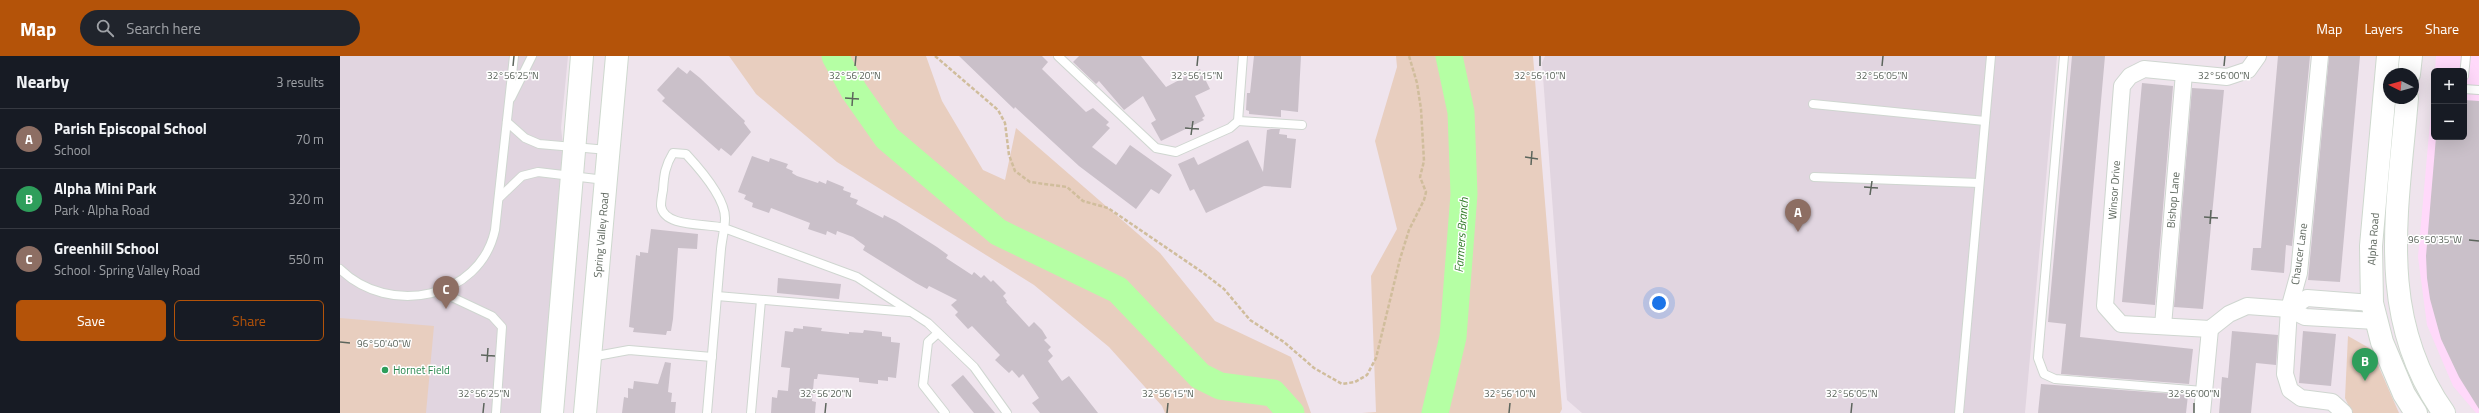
<!DOCTYPE html>
<html lang="en">
<head>
<meta charset="utf-8">
<style>
  :root { --surface:#171b24; --page:#20242c; --text:#f1f3f6; --muted:#9ea1a6; --line:#363941; --accent:#b45309 }
  body { margin:0; font-family:"Titillium Web",sans-serif; background:var(--page); color:var(--text) }
  .controls { position:absolute; right:12px; top:12px; display:grid; overflow:hidden; border-radius:6px; box-shadow:0 4px 16px #0002 }
  .controls button { width:36px; height:36px; display:grid; place-items:center; padding:0; border:0; border-bottom:1px solid var(--line); background:var(--surface); color:var(--text); font:20px sans-serif }
  .compass { position:absolute; left:2043px; top:12px; width:36px; height:36px; border-radius:50%; background:var(--surface); box-shadow:0 4px 16px #0002; rotate:275deg }
  .you { position:absolute; left:1319px; top:247px; width:14px; height:14px; margin:-10px; border:3px solid #fff; border-radius:50%; background:#1a73e8; box-shadow:0 0 0 6px #1a73e833 }
  .badge { display:grid; place-items:center; width:26px; height:26px; border-radius:50%; background:var(--accent); color:#fff; font-size:13px; font-weight:700 }
  .pin { position:absolute; translate:-50% -33px; filter:drop-shadow(0 1px 2px #0008) }
  .pin::after { content:''; position:absolute; top:21px; width:14px; height:12px; background:inherit; clip-path:polygon(0 0,100% 0,50% 100%) }
  .list { margin:0; padding:0; list-style:none }
  h2 { display:flex; justify-content:space-between; align-items:center; height:52px; margin:0; padding:0 16px; font-size:17px }
  h2 small { font-size:13px; font-weight:400; color:var(--muted) }
  .list li { display:grid; grid-template-columns:26px 1fr auto; gap:12px; align-items:center; box-sizing:border-box; height:60px; padding:0 16px; border-top:1px solid var(--line) }
  .list b { display:block; font-size:15px; white-space:nowrap }
  .list p { margin:0; font-size:13px; white-space:nowrap; color:var(--muted) }
  .list em { font-size:13px; font-style:normal; color:var(--muted) }
  .actions { display:flex; gap:8px; padding:12px 16px }
  .actions a { flex:1; padding:9px 0; border:1px solid var(--accent); border-radius:6px; text-align:center; font-size:14px; color:var(--accent) }
  .actions .main { background:var(--accent); color:#fff }
  .icon { flex:none; width:22px; height:22px; fill:none; stroke:currentColor; stroke-width:2; stroke-linecap:round; stroke-linejoin:round }
  .map { position:relative; flex:none; width:2139px; height:357px; overflow:hidden }
  header { display:flex; align-items:center; gap:24px; box-sizing:border-box; height:56px; padding:0 20px; background:var(--accent); color:#fff }
  header strong { font-size:19px }
  nav { display:flex; gap:22px; margin-inline-start:auto; font-size:14px }
  .search { width:280px; height:36px; background:var(--page); display:flex; align-items:center; gap:10px; box-sizing:border-box; padding:0 14px; border-radius:22px; color:var(--muted); font-size:15px }
  main { display:flex }
  aside { flex:1; background:var(--surface) }
  .map>svg:first-child { display:block }
  .commercial { fill:#ffd9fa }
  .education { fill:#e1d5e0 }
  .green { fill:#e8cebf }
  .lines { fill:none; stroke-linecap:round; stroke-linejoin:round }
  .river { stroke:#b5ffa4; stroke-width:27 }
  .building { fill:#cac0c9 }
  .lane-casing { stroke:#cfd6d0; stroke-width:10 }
  .street-casing { stroke:#cfd6d0; stroke-width:18 }
  .secondary-casing { stroke:#ced8ce; stroke-width:24 }
  .path { stroke:#d0bd9c; stroke-width:2.5; stroke-dasharray:4 2; stroke-linecap:butt }
  .lane { stroke:#fff; stroke-width:8 }
  .street { stroke:#fff; stroke-width:16 }
  .secondary { stroke:#fff; stroke-width:22 }
  .ticks { fill:none; stroke:#5c655c; stroke-width:1.5 }
  .leisure-dot { fill:#2e9e5b; stroke:#fff; stroke-width:1.5 }
  .labels { text-anchor:middle; dominant-baseline:central; stroke-width:3; stroke-linejoin:round; paint-order:stroke }
  .street-label { font-size:11px; fill:#5c655c; stroke:#fff }
  .leisure-label { font-size:11px; fill:#27864d; stroke:#fff; text-anchor:start }
  .water-label { font-size:12px; font-style:italic; fill:#377f2e; stroke:#fff }
  .ticks-label { font-size:10px; text-anchor:middle; fill:#5c655c; stroke:#fff; stroke-width:3; stroke-linejoin:round; paint-order:stroke }
</style>
</head>
<body>
<header>
<strong>Map</strong>
<div class="search"><svg class="icon" aria-label="search" viewBox="0 0 24 24"><circle cx="10" cy="10" r="6"/><path d="M15 15l6 6"/></svg>Search here</div>
<nav><a>Map</a><a>Layers</a><a>Share</a></nav>
</header>
<main>
<aside>
<h2>Nearby<small>3 results</small></h2>
<ul class="list">
<li><span class="badge" style="background:#8d6e63">A</span><div><b>Parish Episcopal School</b><p>School</p></div><em>70 m</em></li>
<li><span class="badge" style="background:#2e9e5b">B</span><div><b>Alpha Mini Park</b><p>Park · Alpha Road</p></div><em>320 m</em></li>
<li><span class="badge" style="background:#8d6e63">C</span><div><b>Greenhill School</b><p>School · Spring Valley Road</p></div><em>550 m</em></li>
</ul>
<div class="actions"><a class="main">Save</a><a>Share</a></div>
</aside>
<div class="map">
<svg width="2139" height="357" viewBox="0 0 2139 357">
  <rect width="100%" height="100%" fill="#efe4ed"/>
  <!-- commercial -->
  <path class="commercial" d="M2096,0H2139V357H2136L2113,330L2087,269L2078,201L2094,22V81H2124V15H2095Z"/>
  <!-- education -->
  <g class="education">
    <path d="M0,0H228L221,72L225,106L202,357H0Z"/>
    <path d="M1205,0H1717L1685,357H1242L1227,344L1202,7Z"/>
  </g>
  <!-- green -->
  <g class="green">
    <path d="M389,0H586L602,45L643,114L665,124L676,72L820,197L875,265L951,301L971,357H825L822,350L769,291L694,229L497,106L416,38Z"/>
    <path d="M1056,0H1193L1222,353L1220,357H1022L1036,356L1031,220L1057,173L1035,85L1057,11Z"/>
    <path d="M0,262L94,270L86,357H0Z"/>
    <path d="M2008,280L2031,293L2059,357H2012L2005,342Z"/>
  </g>
  <g class="lines">
    <!-- river -->
    <g class="river">
      <path d="M495,0L514,35L547,82L658,176L778,234L860,320L880,330L933,337L951,357"/>
      <path d="M1095,357L1113,281L1124,138L1121,56L1109,0"/>
    </g>
  </g>
  <!-- building -->
  <g class="building">
    <path d="M619,0H702L708,6L702,13L746,56L753,52L769,66L766,69L770,72L752,91L776,109L790,89L832,119L819,138L811,133L796,153L739,110L675,51L674,53Z"/>
    <path d="M739,0H801L826,31L860,13L870,33L855,40L865,60L862,62L864,64L821,85L811,67L816,64L803,40L784,54L759,25L756,28L733,6Z"/>
    <path d="M914,0H961L958,56L941,54V61L909,58V55L906,54L907,37H910Z"/>
    <path d="M1732,0H1765L1740,281L1853,293L1849,328L1721,318L1726,268L1708,266Z"/>
    <path d="M1938,0H1970L1952,190L1946,189L1944,217L1911,214L1913,192H1921Z"/>
    <path d="M1989,0H2020L2000,226L1968,224Z"/>
    <path d="M338,11L347,18L350,14L360,22L405,65L404,67L411,76L391,100L381,92L379,95L322,45L325,42L317,34Z"/>
    <path d="M1802,27L1833,30L1815,249L1782,246Z"/>
    <path d="M1852,32L1884,34L1863,253L1834,251Z"/>
    <path d="M2124,44L2139,45V353L2119,321L2101,283L2090,243L2087,222L2086,200L2096,81H2124Z"/>
    <path d="M931,73H940L939,78L947,79V82L956,83L951,132L924,130L866,157L854,133L850,135L838,108L854,101L858,109L908,84L923,116L927,74Z"/>
    <path d="M412,100L429,106L430,102L448,108L446,112L453,115L452,117L457,120L478,127L479,125L486,128L487,124L504,131L503,134L511,137L510,141L518,144L516,148L543,162L544,159L556,165L597,191L608,199L606,202L632,219L634,216L641,222L644,219L651,226L653,224L666,237L663,240L667,245L666,246L689,271L694,266L702,274L707,282L704,284L711,291L708,294L713,300L708,305L722,325L729,320L758,357H700L692,347L699,342L683,318L679,322L672,314L669,317L655,304L660,299L632,270L628,273L615,259L618,256L611,249L617,244L589,230L587,233L576,227L523,194L525,190L513,181L497,175L496,179L487,175L486,179L468,173L470,167L431,152L429,157L412,151L413,147L404,143L406,139L398,136Z"/>
    <path d="M311,173L358,178L357,193L338,192L333,263L331,275H327L326,279L293,276L294,272L289,271L296,199L300,200V196L308,197Z"/>
    <path d="M438,222L501,228L499,243L437,237Z"/>
    <path d="M463,270L482,272L481,275L509,278V276L523,277L524,274L542,276V280L551,281V286L560,287L556,322L548,321V325L538,324V328L519,326V322L478,318L477,323H474L472,345L476,346L475,357H431L432,341L437,342L438,334L448,335L450,312L441,311L445,275L453,276L454,272L463,273Z"/>
    <path d="M1892,275L1938,279L1936,309L1916,307L1911,357H1879L1882,321L1888,322Z"/>
    <path d="M1963,275L1996,278L1991,330L1959,327Z"/>
    <path d="M325,306L331,307L328,336L332,337L331,346H336L335,357H282L284,341L288,342V332L293,333L294,325L318,328Z"/>
    <path d="M623,319L655,357H634L611,329Z"/>
    <path d="M1701,328L1848,339L1846,357H1698Z"/>
  </g>
  <g class="lines">
    <defs>
      <g id="lane">
        <path d="M718,0L816,92L836,96L890,72L898,65L903,0"/>
        <path d="M1724,0L1698,302L1704,318L1715,323L1863,335"/>
        <path d="M2124,20L2126,0"/>
        <path d="M2124,33L2139,34"/>
        <path d="M171,42L192,0"/>
        <path d="M1473,48L1645,65"/>
        <path d="M898,65L962,69"/>
        <path d="M167,66L185,82L199,88L268,94"/>
        <path d="M1474,121L1639,127"/>
        <path d="M160,141L182,120L198,116L265,124"/>
        <path d="M0,213C49,261 140,243 155,174L174,0"/>
        <path d="M101,236L152,260L162,271L156,357"/>
        <path d="M377,240L569,256"/>
        <path d="M598,277L588,286L583,329L605,357"/>
        <path d="M251,301L289,294L372,301"/>
        <path d="M367,357L381,193C382,183 385,172 385,162C385,142 359,112 346,98L333,97C325,110 324,119 323,134C322,139 321,145 321,150C324,172 367,167 384,172L517,221L588,267L634,311L667,357"/>
        <path d="M411,357L421,244"/>
        <path d="M1619,357L1651,0"/>
      </g>
      <g id="street">
        <path d="M1918,0L1908,14L1887,21L1804,13L1790,20L1782,30L1765,250L1781,268L1870,273L1889,258L1907,250L1949,253L1965,261L2036,265"/>
        <path d="M1980,0L1959,217L1949,253L1945,318L1950,334L1961,342L1992,346L2004,357"/>
        <path d="M1949,253L1967,242L2032,247"/>
        <path d="M1823,270L1844,17"/>
        <path d="M1862,357L1870,273"/>
      </g>
      <g id="secondary">
        <path d="M2048,0L2031,190L2032,247L2042,286L2064,338L2076,357"/>
        <path d="M2069,18L2071,0"/>
        <path d="M2067,42C2058,152 2035,260 2104,357"/>
        <path d="M212,357L242,0"/>
        <path d="M245,357L277,0"/>
      </g>
    </defs>
    <!-- lane casing -->
    <use href="#lane" class="lane-casing"/>
    <!-- street casing -->
    <use href="#street" class="street-casing"/>
    <!-- secondary casing -->
    <use href="#secondary" class="secondary-casing"/>
    <!-- path -->
    <path class="path" d="M595,0L658,54L665,67L669,99L675,115L690,126L727,131L743,145L768,152L862,216L884,233L910,264L944,286L974,312L1002,328L1015,326L1027,319L1036,302L1060,203L1069,174L1084,144L1086,136L1080,121L1084,105L1081,53L1077,27L1069,0"/>
    <!-- lane -->
    <use href="#lane" class="lane"/>
    <!-- street -->
    <use href="#street" class="street"/>
    <!-- secondary -->
    <use href="#secondary" class="secondary"/>
  </g>
  <!-- ticks -->
  <path class="ticks" d="M173,10L174,0M515,10L516,0M857,10L858,0M1200,10V0M1542,10L1543,0M1884,10L1885,0M505,42L519,43M512,50L513,36M845,72L859,73M851,79L853,65M1185,101L1198,103M1191,109L1192,95M1524,131L1538,132M1530,139L1532,125M1864,161L1878,162M1870,168L1871,154M2129,184L2139,185M0,286L10,287M141,299L155,300M147,306L148,292M143,357L144,347M485,357L486,347M827,357L828,347M1169,357L1170,347M1511,357L1512,347M1854,357V347"/>
  <!-- markers -->
  <circle class="leisure-dot" cx="45" cy="314" r="4"/>
  <g class="labels">
    <!-- street labels -->
    <g class="street-label">
      <text transform="translate(1774 134) rotate(-86)">Winsor Drive</text>
      <text transform="translate(1833 144) rotate(-85)">Bishop Lane</text>
      <text transform="translate(261 179) rotate(-85)">Spring Valley Road</text>
      <text transform="translate(2033 183) rotate(-86)">Alpha Road</text>
      <text transform="translate(1959 198) rotate(-82)">Chaucer Lane</text>
    </g>
    <!-- leisure labels -->
    <g class="leisure-label">
      <text x="53" y="314">Hornet Field</text>
    </g>
    <!-- water labels -->
    <g class="water-label">
      <text transform="translate(1121 179) rotate(-86)">Farmers Branch</text>
    </g>
  </g>
  <g class="ticks-label">
    <text x="173" y="23">32°56'25"N</text>
    <text x="515" y="23">32°56'20"N</text>
    <text x="857" y="23">32°56'15"N</text>
    <text x="1200" y="23">32°56'10"N</text>
    <text x="1542" y="23">32°56'05"N</text>
    <text x="1884" y="23">32°56'00"N</text>
    <text x="2095" y="187">96°50'35"W</text>
    <text x="44" y="291">96°50'40"W</text>
    <text x="144" y="341">32°56'25"N</text>
    <text x="486" y="341">32°56'20"N</text>
    <text x="828" y="341">32°56'15"N</text>
    <text x="1170" y="341">32°56'10"N</text>
    <text x="1512" y="341">32°56'05"N</text>
    <text x="1854" y="341">32°56'00"N</text>
  </g>
</svg>
<div class="controls">
<button>+</button>
<button>−</button>
</div>
<svg class="compass" viewBox="-18 -18 36 36"><path d="M0-13l5 13h-10z" fill="#e53935"/><path d="M0 13l5-13h-10z" fill="#9ea1a6"/></svg>
<div class="you"></div>
<div class="pin badge" style="left:1458px;top:176px;background:#8d6e63">A</div>
<div class="pin badge" style="left:2025px;top:325px;background:#2e9e5b">B</div>
<div class="pin badge" style="left:106px;top:253px;background:#8d6e63">C</div>
</div>
</main>
</body>
</html>
